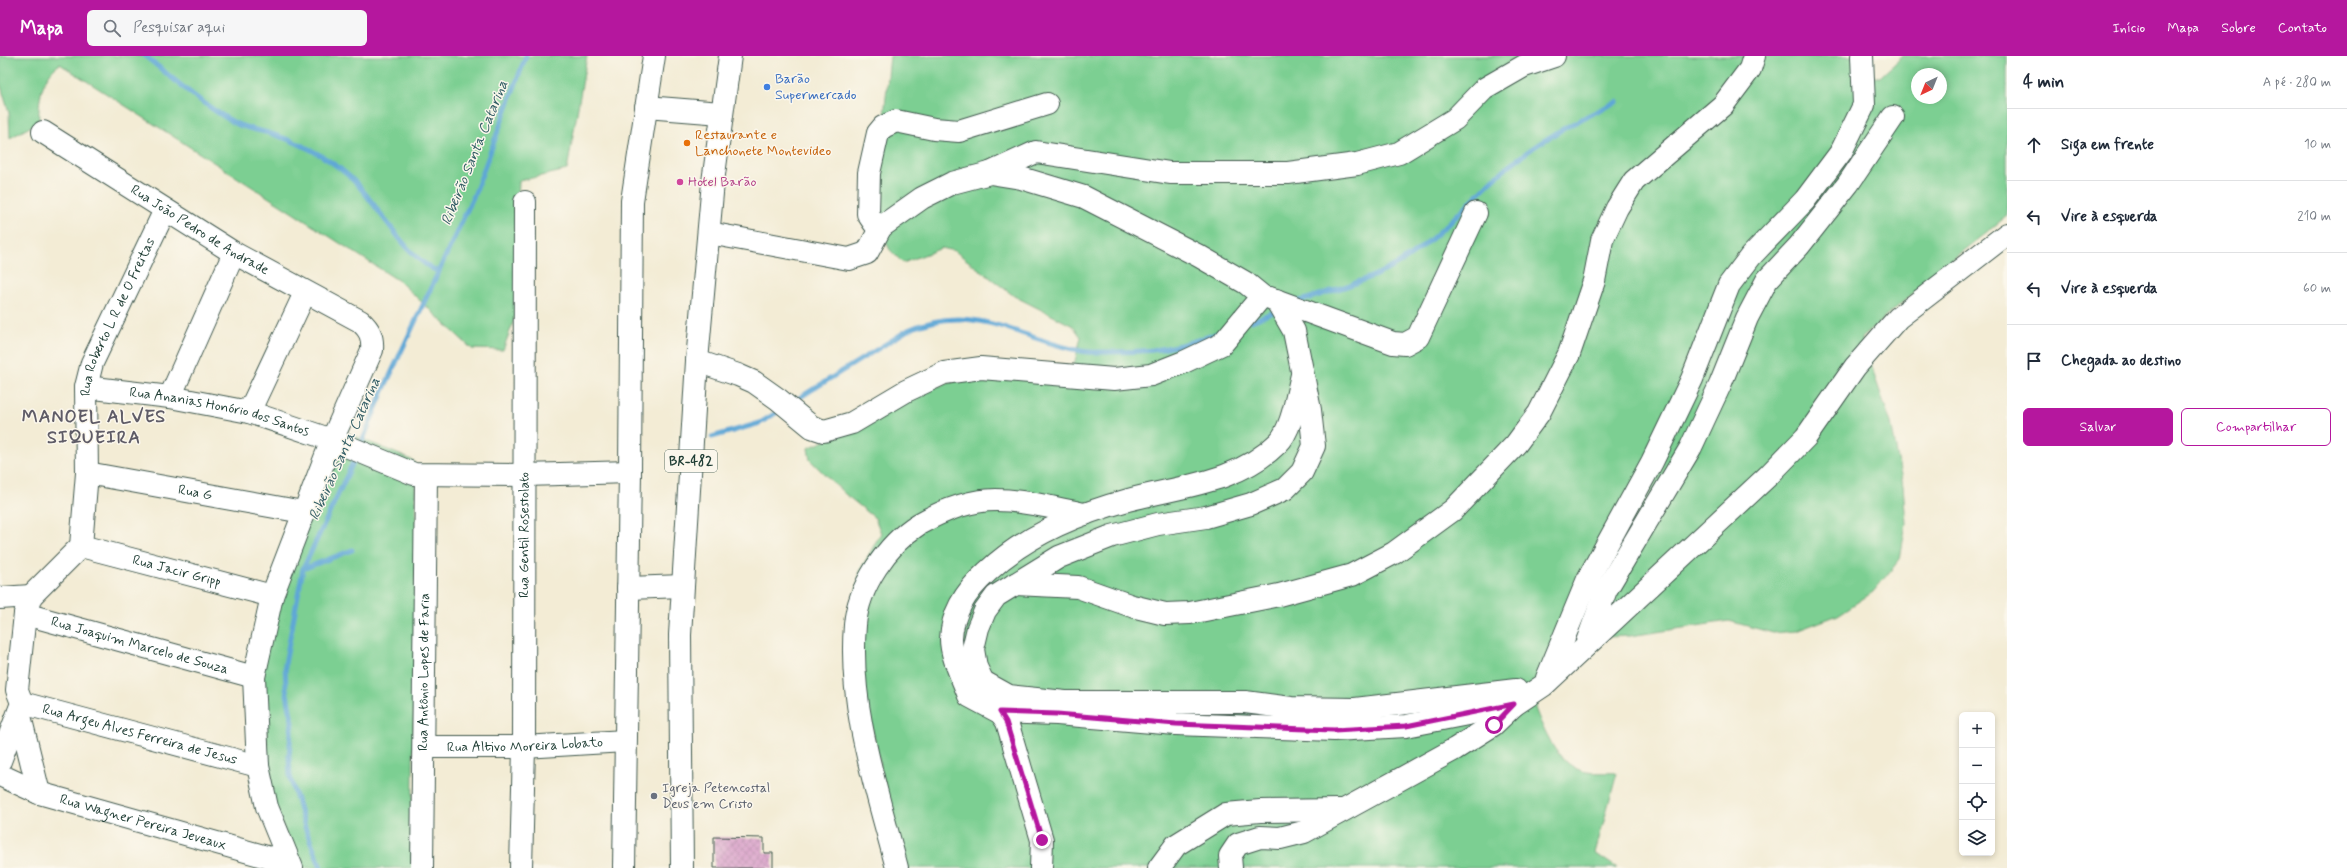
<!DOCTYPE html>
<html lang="pt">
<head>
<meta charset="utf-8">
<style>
  :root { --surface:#fff; --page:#f6f6f7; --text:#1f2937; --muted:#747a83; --line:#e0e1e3; --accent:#b5179e }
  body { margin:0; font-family:Mynerve,sans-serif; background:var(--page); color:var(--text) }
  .controls { position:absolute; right:12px; bottom:12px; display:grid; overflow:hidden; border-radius:6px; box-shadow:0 2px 6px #0003 }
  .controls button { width:36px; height:36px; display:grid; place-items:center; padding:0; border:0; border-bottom:1px solid var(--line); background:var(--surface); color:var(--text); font:20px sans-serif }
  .compass { position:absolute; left:1911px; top:12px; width:36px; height:36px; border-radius:50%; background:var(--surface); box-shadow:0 2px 6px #0003; rotate:223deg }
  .stop { position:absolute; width:12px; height:12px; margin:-9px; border:3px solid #b5179e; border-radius:50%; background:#fff }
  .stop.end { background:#b5179e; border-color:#fff; box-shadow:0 1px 4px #0008 }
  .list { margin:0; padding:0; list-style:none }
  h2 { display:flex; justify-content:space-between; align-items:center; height:52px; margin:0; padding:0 16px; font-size:17px }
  h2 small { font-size:13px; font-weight:400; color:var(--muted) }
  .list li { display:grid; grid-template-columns:26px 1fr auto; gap:12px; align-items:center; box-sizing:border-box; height:72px; padding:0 16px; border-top:1px solid var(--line) }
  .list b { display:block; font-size:15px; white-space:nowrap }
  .list em { font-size:13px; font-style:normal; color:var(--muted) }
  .actions { display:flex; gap:8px; padding:12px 16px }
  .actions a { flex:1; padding:9px 0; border:1px solid var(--accent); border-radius:6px; text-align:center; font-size:14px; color:var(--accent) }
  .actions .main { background:var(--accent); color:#fff }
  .icon { flex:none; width:22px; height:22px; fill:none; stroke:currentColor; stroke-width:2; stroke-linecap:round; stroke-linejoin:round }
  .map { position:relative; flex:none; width:2007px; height:812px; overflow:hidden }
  header { display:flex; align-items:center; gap:24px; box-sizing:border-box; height:56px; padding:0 20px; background:var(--accent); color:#fff }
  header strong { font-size:19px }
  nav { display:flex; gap:22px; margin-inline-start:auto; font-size:14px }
  .search { width:280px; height:36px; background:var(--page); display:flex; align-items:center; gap:10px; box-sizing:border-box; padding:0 14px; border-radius:6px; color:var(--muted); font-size:15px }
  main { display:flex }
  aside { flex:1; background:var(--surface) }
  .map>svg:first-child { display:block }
  .green { fill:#7ccf92; stroke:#4e8663; fill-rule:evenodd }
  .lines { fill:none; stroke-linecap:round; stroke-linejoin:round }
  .stream { stroke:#5fa7d6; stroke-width:5 }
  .building { fill:url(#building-cross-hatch) }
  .minor-casing { stroke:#3f574c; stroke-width:24 }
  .highway-casing { stroke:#3f574c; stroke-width:24 }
  .minor { stroke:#fff; stroke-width:22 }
  .highway { stroke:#fff; stroke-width:22 }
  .route { stroke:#b5179e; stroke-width:5 }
  .shop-dot { fill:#3f7fe0; stroke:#fbf7ec; stroke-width:1.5 }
  .food-dot { fill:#e8710a; stroke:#fbf7ec; stroke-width:1.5 }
  .hotel-dot { fill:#d1479c; stroke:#fbf7ec; stroke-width:1.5 }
  .worship-dot { fill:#6b7280; stroke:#fbf7ec; stroke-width:1.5 }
  .labels { text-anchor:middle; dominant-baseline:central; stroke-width:3; stroke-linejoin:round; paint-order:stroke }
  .shield { fill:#fbf7ec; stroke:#61756b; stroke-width:1 }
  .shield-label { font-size:13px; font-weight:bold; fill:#1f3d34 }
  .shop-label { font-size:14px; fill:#366cbe; stroke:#fbf7ec; text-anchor:start }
  .food-label { font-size:14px; fill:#c56008; stroke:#fbf7ec; text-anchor:start }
  .hotel-label { font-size:14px; fill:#b23c85; stroke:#fbf7ec; text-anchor:start }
  .street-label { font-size:14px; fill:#1f3d34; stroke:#fbf7ec }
  .worship-label { font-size:14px; fill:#5b616d; stroke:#fbf7ec; text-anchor:start }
  .water-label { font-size:15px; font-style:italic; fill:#325d65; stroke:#fbf7ec }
  .district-label { font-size:18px; font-weight:bold; letter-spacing:1px; fill:#5f5c67; stroke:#fbf7ec }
</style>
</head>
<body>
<header>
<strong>Mapa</strong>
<div class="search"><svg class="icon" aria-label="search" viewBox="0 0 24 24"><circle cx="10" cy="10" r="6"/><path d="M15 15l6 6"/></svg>Pesquisar aqui</div>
<nav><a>Início</a><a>Mapa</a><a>Sobre</a><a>Contato</a></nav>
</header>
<main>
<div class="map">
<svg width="2007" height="812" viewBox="0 0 2007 812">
  <defs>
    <pattern id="building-cross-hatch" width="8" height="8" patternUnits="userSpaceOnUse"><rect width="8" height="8" fill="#d595c5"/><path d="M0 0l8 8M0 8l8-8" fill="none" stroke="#ac7ba1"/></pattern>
  </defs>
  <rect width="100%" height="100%" fill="#fbf7ec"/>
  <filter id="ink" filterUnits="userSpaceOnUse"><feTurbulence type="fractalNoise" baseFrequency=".025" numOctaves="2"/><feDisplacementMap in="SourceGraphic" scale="8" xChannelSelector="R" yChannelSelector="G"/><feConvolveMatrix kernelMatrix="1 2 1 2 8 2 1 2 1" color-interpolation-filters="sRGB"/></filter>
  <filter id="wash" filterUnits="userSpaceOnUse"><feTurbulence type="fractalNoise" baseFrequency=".012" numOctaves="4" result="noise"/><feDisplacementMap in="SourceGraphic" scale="16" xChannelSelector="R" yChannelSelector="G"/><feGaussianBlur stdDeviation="0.9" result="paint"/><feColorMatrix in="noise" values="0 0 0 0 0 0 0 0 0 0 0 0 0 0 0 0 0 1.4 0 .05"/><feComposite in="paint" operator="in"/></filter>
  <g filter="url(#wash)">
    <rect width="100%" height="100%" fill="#f3ecd5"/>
    <!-- green -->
    <g class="green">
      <path d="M0,0H587L567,114L519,125L518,146L521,245L503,294L472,293L399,225L60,8C41,21 38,44 39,66L10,82L9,57L0,27Z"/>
      <path d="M890,0H1863L1872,21H1880L1903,0H2007V160L1960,197L1861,282L1891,367L1903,430L1906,467L1900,503L1873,536L1838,559L1796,575L1773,577L1729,565L1630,580L1583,582L1548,620L1535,652C1544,675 1556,706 1582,715C1592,718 1606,716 1617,717L1595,797L1617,812H902L850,568L860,514L881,477L875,462L845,438L810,404L808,392L846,376L906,340L979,318L1069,315L1075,305L1081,281L1073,270L1014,240L955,195L942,192L903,207L890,194L882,178L879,155V111ZM1917,18H1941V42H1917Z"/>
      <path d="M341,374L414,405L416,450L412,812H298L269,732L263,605L271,558Z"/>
    </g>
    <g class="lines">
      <!-- stream -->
      <g class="stream">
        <path d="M145,0C174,23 202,49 235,67C246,73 260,74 272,78C304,88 334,104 357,128C381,154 407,203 439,216"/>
        <path d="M1300,245C1331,235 1365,226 1394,210C1431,190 1465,149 1496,121C1532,88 1574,65 1617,46"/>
        <path d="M1252,265L1276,255"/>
        <path d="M791,347L908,274C975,244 1017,283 1081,295C1089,297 1098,296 1105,296C1125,296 1147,296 1166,292C1185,289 1204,282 1222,276"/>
        <path d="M712,381L760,367L782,353"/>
        <path d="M360,391L382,337L475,137L526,0"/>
        <path d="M303,513L352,494"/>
        <path d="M321,812L305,771L290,720L289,700L292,665L286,632L285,608L303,513L356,400"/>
      </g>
    </g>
    <g id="blocks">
      <!-- building -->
      <path class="building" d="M714,781L764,782V797H773V812H714Z"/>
    </g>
  </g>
  <g filter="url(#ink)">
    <use href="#blocks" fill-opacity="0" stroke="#3f574c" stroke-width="1"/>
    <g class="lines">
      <defs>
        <g id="minor">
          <path d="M646,51L721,57"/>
          <path id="s1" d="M43,76L234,197L360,265C370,274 373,281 372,294L332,384L272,540L254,621L258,710L267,751L292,812"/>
          <path d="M990,117L1036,96L1170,117H1288L1357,108L1399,97L1455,63L1484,33L1524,10L1554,0"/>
          <path d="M709,177L849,203L867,197L881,171"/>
          <path d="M1270,242L1393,287L1405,288L1418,281L1476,157"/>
          <path d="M697,305L738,319L754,326L778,343L812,371L824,375L852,367L906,335L944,317L981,312L1114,323L1151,319L1184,306L1222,288L1262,240L1246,227L1199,200L1084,141L1021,122L990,117L952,127L922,142L881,171L874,167L868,158L869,117L878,77L883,71L896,65L934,73L959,75L1047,48"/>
          <path d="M1302,319C1297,338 1292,374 1278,387C1238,427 1180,430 1128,444C1077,458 1026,479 987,516C968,533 952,556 951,583C951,601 963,623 969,640L999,656L1057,658L1176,668L1334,674L1406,670L1514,649L1544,629L1769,419L1806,381L1855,311L1898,262L2007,178"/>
          <path id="s2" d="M86,331L170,341L249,356L332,384L414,418L525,419L630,416"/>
          <path d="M170,341L234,197"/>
          <path d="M249,356L305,237"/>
          <path id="s3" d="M87,417L303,456"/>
          <path id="s4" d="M81,490L272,540"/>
          <path d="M1015,528L1078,531L1132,550L1165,558L1190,557L1279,539L1352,519L1394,497L1453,454L1516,388L1539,357L1569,298L1594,225L1602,184L1617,152L1634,125L1723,49L1750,13L1754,0"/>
          <path d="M628,532L683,530"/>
          <path d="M0,542L31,540"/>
          <path id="s5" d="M25,558L254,621"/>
          <path d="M1587,586L1606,534L1691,391L1720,329L1747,262L1767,224L1799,190L1848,128L1893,61"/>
          <path d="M1547,622L1588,523L1652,406L1692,323L1729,229L1751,200L1805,144L1841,96L1864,49L1862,0"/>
          <path d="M982,625L1009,640L1065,646H1245L1291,652L1355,653L1516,634"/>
          <path id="s6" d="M22,647L258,710"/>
          <path d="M19,656L39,737"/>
          <path id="s7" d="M424,691H524L625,685"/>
          <path id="s8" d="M0,705L22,647L17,634L25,558L31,540L81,490L87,417L86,331L92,307L165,154"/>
          <path id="s9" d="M0,719L39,737L288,807"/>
          <path id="s10" d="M422,812L426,420"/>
          <path id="s11" d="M521,812L524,691L525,146"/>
          <path d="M624,812L630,416L632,145L654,0"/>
          <path d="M897,812C877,734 848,651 855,569C858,531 887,488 919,468C942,455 969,444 996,444C1025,444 1057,453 1085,458"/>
          <path d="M1041,812L1042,784L1007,666L991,643L976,611L973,593L978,572L985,555L996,540L1059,501L1112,480L1158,468L1206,461L1251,448L1285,433L1302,416L1314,390L1310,354L1294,275L1276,244"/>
          <path d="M1159,812L1176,789L1226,758L1260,755L1341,754"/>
          <path d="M1231,812L1230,800L1238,788L1260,781L1280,782L1304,776L1455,693L1493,669L1514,649"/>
        </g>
        <path id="highway" d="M682,812L680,579L697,305L713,126L730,0"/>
      </defs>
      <!-- minor casing -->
      <use href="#minor" class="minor-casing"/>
      <!-- highway casing -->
      <use href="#highway" class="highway-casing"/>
      <!-- minor -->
      <use href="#minor" class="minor"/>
      <!-- highway -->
      <use href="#highway" class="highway"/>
    </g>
  </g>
  <g class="lines" filter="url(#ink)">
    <!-- route -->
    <path class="route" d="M1042,784L1006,666L1000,656L1057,658L1176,668L1334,674L1406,670L1514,648L1494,669"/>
  </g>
  <!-- markers -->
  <circle class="shop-dot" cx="767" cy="31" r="4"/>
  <circle class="food-dot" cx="687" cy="87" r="4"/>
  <circle class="hotel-dot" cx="680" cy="126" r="4"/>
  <circle class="worship-dot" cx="654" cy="740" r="4"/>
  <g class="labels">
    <!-- shield labels -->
    <rect class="shield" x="665" y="394" width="52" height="22" rx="3"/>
    <g class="shield-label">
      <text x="691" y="405">BR-482</text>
    </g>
    <!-- shop labels -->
    <g class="shop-label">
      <text x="775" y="23">Barão<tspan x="775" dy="16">Supermercado</tspan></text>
    </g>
    <!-- food labels -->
    <g class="food-label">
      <text x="695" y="79">Restaurante e<tspan x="695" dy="16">Lanchonete Montevideo</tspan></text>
    </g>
    <!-- hotel labels -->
    <g class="hotel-label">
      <text x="688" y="126">Hotel Barão</text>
    </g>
    <!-- street labels -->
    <g class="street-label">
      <text stroke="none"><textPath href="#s1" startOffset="185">Rua João Pedro de Andrade</textPath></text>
      <text stroke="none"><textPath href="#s8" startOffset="478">Rua Roberto L R de O Freitas</textPath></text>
      <text stroke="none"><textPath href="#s2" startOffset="136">Rua Ananias Honório dos Santos</textPath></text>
      <text stroke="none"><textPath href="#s3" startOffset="110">Rua G</textPath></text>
      <text stroke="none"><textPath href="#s11" startOffset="333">Rua Gentil Rosestolato</textPath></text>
      <text stroke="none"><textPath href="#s4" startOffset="99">Rua Jacir Gripp</textPath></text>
      <text stroke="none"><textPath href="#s5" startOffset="119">Rua Joaquim Marcelo de Souza</textPath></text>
      <text stroke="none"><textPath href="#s10" startOffset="196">Rua Antônio Lopes de Faria</textPath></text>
      <text stroke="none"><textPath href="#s6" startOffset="122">Rua Argeu Alves Ferreira de Jesus</textPath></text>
      <text stroke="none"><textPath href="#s7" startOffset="101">Rua Altivo Moreira Lobato</textPath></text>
      <text stroke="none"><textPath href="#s9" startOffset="151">Rua Wagner Pereira Jeveaux</textPath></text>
    </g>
    <!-- worship labels -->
    <g class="worship-label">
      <text x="662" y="732">Igreja Petencostal<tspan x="662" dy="16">Deus em Cristo</tspan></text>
    </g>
    <!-- water labels -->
    <g class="water-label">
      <text transform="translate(475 97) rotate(-68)">Ribeirão Santa Catarina</text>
      <text transform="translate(345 393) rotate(-66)">Ribeirão Santa Catarina</text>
    </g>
    <!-- district labels -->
    <g class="district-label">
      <text x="94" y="361">MANOEL ALVES<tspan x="94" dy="21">SIQUEIRA</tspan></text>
    </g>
  </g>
</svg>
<div class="controls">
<button>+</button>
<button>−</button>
<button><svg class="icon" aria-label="locate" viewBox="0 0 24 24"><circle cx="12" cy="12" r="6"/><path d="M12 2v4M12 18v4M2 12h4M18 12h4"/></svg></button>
<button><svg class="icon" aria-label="layers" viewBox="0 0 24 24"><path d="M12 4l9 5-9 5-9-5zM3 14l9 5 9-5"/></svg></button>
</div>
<svg class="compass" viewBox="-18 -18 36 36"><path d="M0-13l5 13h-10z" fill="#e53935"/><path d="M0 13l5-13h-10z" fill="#747a83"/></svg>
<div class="stop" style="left:1494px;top:669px"></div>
<div class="stop end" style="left:1042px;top:784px"></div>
</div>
<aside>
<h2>4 min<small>A pé · 280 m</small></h2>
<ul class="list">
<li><svg class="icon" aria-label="ahead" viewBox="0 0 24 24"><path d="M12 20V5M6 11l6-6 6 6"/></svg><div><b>Siga em frente</b></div><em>10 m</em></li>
<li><svg class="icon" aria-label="left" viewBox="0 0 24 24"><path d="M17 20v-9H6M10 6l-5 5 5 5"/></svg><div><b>Vire à esquerda</b></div><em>210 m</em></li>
<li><svg class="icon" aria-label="left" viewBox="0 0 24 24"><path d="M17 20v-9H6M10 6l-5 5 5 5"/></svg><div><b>Vire à esquerda</b></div><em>60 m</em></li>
<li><svg class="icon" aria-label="arrive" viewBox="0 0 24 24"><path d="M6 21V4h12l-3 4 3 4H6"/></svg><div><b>Chegada ao destino</b></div></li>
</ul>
<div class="actions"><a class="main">Salvar</a><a>Compartilhar</a></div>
</aside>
</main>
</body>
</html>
